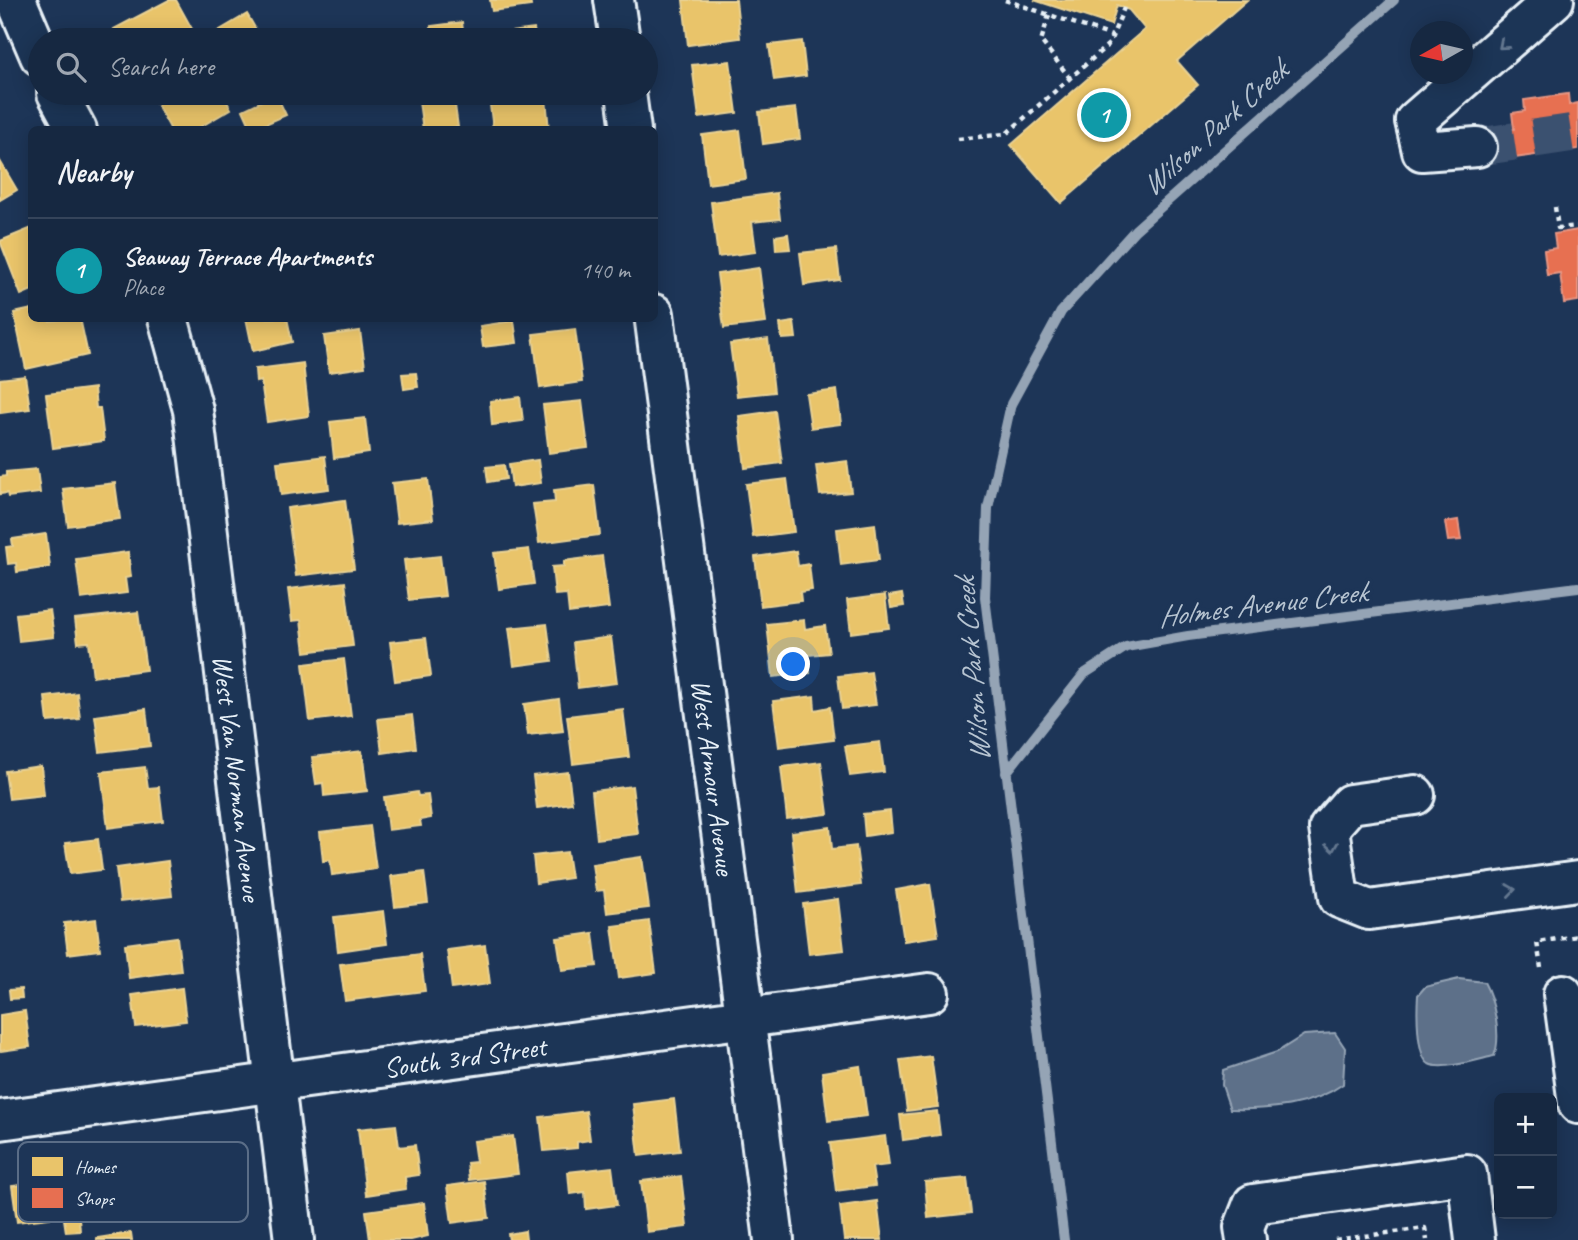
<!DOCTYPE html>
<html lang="en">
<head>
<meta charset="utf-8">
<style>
  :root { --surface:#162841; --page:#23344c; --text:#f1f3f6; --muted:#9ea6b1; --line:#35445a; --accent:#d6ab8b }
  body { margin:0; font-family:Caveat,sans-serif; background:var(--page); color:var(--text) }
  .controls { position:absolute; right:21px; bottom:21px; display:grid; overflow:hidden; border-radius:10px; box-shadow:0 4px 18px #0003 }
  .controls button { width:63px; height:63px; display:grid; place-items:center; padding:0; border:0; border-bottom:2px solid var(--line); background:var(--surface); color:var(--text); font:35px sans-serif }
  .compass { position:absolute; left:1410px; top:21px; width:63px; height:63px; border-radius:50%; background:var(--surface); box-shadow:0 4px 18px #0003; rotate:262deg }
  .you { position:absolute; left:794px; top:665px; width:24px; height:24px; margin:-18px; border:5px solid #fff; border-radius:50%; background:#1a73e8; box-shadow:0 0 0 10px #1a73e833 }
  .badge { display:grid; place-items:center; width:46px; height:46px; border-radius:50%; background:var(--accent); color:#fff; font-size:23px; font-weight:700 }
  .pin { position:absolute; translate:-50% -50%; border:4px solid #fff; box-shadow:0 2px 7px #0006 }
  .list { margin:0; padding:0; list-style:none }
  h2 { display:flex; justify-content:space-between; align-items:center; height:91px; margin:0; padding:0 28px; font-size:30px }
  h2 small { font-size:23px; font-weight:400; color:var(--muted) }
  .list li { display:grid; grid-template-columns:46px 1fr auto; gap:21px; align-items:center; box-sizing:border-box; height:105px; padding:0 28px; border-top:2px solid var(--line) }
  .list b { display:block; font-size:26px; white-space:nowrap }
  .list p { margin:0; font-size:23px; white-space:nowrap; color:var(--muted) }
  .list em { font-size:23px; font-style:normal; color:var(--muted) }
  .icon { flex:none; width:38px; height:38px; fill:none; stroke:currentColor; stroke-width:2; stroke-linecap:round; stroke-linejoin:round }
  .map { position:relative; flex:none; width:1578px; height:1240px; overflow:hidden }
  .search { position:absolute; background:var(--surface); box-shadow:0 4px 18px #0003; left:28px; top:28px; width:630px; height:77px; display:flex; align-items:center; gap:18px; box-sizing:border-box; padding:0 24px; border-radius:38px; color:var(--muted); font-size:26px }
  .panel { position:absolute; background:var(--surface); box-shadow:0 4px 18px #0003; left:28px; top:126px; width:630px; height:196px; border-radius:10px }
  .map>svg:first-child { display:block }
  .water { fill:#5d7089; stroke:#95a4b5; stroke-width:2 }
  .homes { fill:#e9c46a; stroke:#e9d295; stroke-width:2 }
  .shops { fill:#e76f51; stroke:#e79683; stroke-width:2 }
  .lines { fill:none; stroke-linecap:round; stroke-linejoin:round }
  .stream { stroke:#95a4b5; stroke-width:10 }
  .minor-tunnel { stroke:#3b516f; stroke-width:38; stroke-dasharray:38 19; stroke-linecap:butt }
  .minor-casing { stroke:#e8f1f8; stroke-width:44 }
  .path { stroke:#e8f1f8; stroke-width:4.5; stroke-dasharray:5 5; stroke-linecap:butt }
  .minor { stroke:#1d3557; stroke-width:38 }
  .oneway { stroke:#64778f }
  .labels { text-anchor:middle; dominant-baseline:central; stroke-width:7; stroke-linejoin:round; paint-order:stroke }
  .street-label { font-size:28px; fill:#e8f1f8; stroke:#1d3557 }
  .water-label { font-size:30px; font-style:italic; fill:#b7c4d1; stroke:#1d3557 }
  .key { fill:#1d3557; stroke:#5a6d87; stroke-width:2 }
  .key-label { font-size:19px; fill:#e8f1f8 }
</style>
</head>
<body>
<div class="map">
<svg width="1578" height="1240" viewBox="0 0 1578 1240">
  <rect width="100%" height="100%" fill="#1d3557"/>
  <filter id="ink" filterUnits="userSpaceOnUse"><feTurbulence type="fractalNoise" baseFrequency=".0143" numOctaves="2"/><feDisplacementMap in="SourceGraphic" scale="14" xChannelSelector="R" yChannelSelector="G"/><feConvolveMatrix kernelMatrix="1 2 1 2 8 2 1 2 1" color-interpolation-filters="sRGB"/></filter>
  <g filter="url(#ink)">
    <!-- water -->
    <g class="water">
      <path d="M1459,979L1484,982C1494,1000 1502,1036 1494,1056C1480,1059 1442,1071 1429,1064C1416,1056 1417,1009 1418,995L1425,987Z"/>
      <path d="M1335,1033L1345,1048L1343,1084C1311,1107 1268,1110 1230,1109L1222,1085L1223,1070L1277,1052L1304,1035Z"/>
    </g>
    <!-- homes -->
    <g class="homes">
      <path d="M169,0H176L196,36L189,40H120L114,29Z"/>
      <path d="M490,0H530L531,6L492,11Z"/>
      <path d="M683,0H736L740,38L688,45Z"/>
      <path d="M1034,0H1247L1177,61L1198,85L1061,203L1011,145L1145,29L1129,10L1117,5L1111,25Z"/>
      <path d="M247,14L262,40H223L218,31Z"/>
      <path d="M462,22L464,40H433L431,26Z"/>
      <path d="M534,29L536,40H495L494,34Z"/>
      <path d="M802,41L806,76L774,80L769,45Z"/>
      <path d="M730,61L737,113L699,118L692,65Z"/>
      <path d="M165,93H222L231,109L195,130H171L154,99Z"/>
      <path d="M276,94L286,115L252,130L243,110Z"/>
      <path d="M454,98L458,127L423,130L419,102Z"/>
      <path d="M546,98L549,130L493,129L490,105Z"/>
      <path d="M796,108L800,139L763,144L759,112Z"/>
      <path d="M740,130L746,179L708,184L702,135Z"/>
      <path d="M0,161L17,190L0,200Z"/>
      <path d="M777,193L780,219L752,222L756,252L718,257L711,202Z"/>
      <path d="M32,228V290L21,295L0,241Z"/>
      <path d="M788,234L790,249L776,250L775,236Z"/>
      <path d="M836,249L840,280L804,285L800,253Z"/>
      <path d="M759,268L766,323L724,328L717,274Z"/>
      <path d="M32,309V318H48L49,321L80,318L88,355L26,369L14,313Z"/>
      <path d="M246,318H287L292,342L253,351Z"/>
      <path d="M514,321L517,343L483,347L480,326Z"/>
      <path d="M794,322L796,338L782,339L780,324Z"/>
      <path d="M575,329L582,382L540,388L533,334Z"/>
      <path d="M360,331L365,367L329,372L324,336Z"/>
      <path d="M768,339L774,392L737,396L730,344Z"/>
      <path d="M303,363L309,416L267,422L261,381L256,382L255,369Z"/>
      <path d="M416,373L418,387L404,389L402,374Z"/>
      <path d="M25,376L30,409L0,413V379Z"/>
      <path d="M94,388L96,408H100L104,441L53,448L46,394Z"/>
      <path d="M837,390L841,424L811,428L806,394Z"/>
      <path d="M520,397L523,421L492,425L490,401Z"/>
      <path d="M582,401L588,448L549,453L543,405Z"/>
      <path d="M775,411L782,463L745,468L739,416Z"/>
      <path d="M365,418L369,453L334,458L330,422Z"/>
      <path d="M325,456L329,489L281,495L277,462Z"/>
      <path d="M538,460L541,483L512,487L509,464Z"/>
      <path d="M847,461L851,492L820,495L816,465Z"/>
      <path d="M504,465L506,479L488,482L486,467Z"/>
      <path d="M37,469L40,493L8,497L7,493L0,494V477L6,476V472Z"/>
      <path d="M428,479L433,519L397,523L392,483Z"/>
      <path d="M787,479L794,532L753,537L746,484Z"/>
      <path d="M115,483L120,519L68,526L63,489Z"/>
      <path d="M594,485L600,535L539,543L533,504L555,502L554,490Z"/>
      <path d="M345,500L354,569L296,576L287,508Z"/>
      <path d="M875,524L879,560L841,565L837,529Z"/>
      <path d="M46,534L50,567L17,572L16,563L8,564L6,547L13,546L12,539Z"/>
      <path d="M529,549L534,584L499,589L494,553Z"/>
      <path d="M796,551L798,566L809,564L812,590L800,592L801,601L761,606L755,557Z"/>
      <path d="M128,552L131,577L125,578L127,593L81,599L76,559Z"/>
      <path d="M440,556L445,596L409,600L404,560Z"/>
      <path d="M602,556L609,608L569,613L567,594L555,595L552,567L564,566V561Z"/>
      <path d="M345,582L353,646L305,652L301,620L292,621L288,589Z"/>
      <path d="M902,594L904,606L891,608L889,596Z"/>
      <path d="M885,595L889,628L851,633L847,600Z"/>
      <path d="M50,610L54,637L19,641L16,614Z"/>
      <path d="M138,612L146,670L93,677L89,642L78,643L75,619Z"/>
      <path d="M804,620L805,629L825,626L829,653L808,655L810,673L773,677L767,624Z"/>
      <path d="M547,624L552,661L514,666L509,628Z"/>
      <path d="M611,637L617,683L578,688L573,642Z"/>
      <path d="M426,638L431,676L395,681L390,642Z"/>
      <path d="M344,659L351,716L310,721L303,664Z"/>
      <path d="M871,672L876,705L842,709L838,676Z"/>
      <path d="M77,693L80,719L48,722L45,697Z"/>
      <path d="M814,696L815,710L830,707L834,740L779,747L773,701Z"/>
      <path d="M559,699L563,731L528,735L524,704Z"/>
      <path d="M146,709L150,746L100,752L95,716Z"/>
      <path d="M623,709L629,757L573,764L567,716Z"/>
      <path d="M412,715L416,748L382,753L378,719Z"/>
      <path d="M880,742L884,772L850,776L845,746Z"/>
      <path d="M362,751L367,791L324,796L323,783L316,784L312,757Z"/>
      <path d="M821,762L828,814L787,819L781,767Z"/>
      <path d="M41,766L44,795L9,799L5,771Z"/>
      <path d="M145,767L148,788L159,787L163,821L108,828L101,772Z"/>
      <path d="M568,772L572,803L537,808L533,776Z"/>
      <path d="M632,786L638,834L597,839L592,791Z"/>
      <path d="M417,792L418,796L428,795L431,818L420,820L421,826L388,830L384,797Z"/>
      <path d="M890,811L892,832L865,836L863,814Z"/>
      <path d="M370,826L376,869L332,875L330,860L323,861L320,832Z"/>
      <path d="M830,827L832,849L856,846L861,885L798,893L791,832Z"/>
      <path d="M98,839L102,870L70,874L65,843Z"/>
      <path d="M567,852L571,878L536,883L533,856Z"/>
      <path d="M642,857L649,908L607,913L604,890L596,891L592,864Z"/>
      <path d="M168,861L172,896L120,902L116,868Z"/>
      <path d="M424,872L428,903L395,907L391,876Z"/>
      <path d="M930,884L938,936L904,941L896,890Z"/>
      <path d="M838,899L844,950L809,954L803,904Z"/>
      <path d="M383,911L387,944L338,951L334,917Z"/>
      <path d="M96,919L100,950L68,954L64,923Z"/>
      <path d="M649,921L656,973L619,978L612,926Z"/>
      <path d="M593,933L597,966L562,970L557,938Z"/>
      <path d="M177,937L181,971L129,978L125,944Z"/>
      <path d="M485,945L490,984L452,989L447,950Z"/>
      <path d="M420,954L425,991L345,1001L340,964Z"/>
      <path d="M182,988L186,1021L136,1027L132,995Z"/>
      <path d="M21,989L22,998L10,999L9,990Z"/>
      <path d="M25,1011L30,1047L0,1051V1015Z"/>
      <path d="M931,1056L938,1107L907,1111L900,1060Z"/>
      <path d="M860,1066L867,1116L828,1121L822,1072Z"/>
      <path d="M674,1099L680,1151L639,1156L633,1104Z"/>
      <path d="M586,1111L590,1140L577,1142V1148L544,1151L540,1117Z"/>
      <path d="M937,1111L940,1135L903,1140L900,1115Z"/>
      <path d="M396,1125L399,1147L415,1145L419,1175L405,1177L406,1189L366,1195L358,1129Z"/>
      <path d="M513,1136L518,1174L469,1180L467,1163L476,1162L473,1141Z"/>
      <path d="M885,1136L889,1165L872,1167L875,1186L836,1191L830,1143Z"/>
      <path d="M612,1167L617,1205L586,1209L585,1192L570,1194L568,1172Z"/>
      <path d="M681,1176L687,1227L647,1232L641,1181Z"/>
      <path d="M967,1178L971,1213L928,1218L925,1182Z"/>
      <path d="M484,1181L489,1218L452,1223L447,1186Z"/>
      <path d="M45,1182L50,1218L17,1222L12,1186Z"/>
      <path d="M877,1201L882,1240H844L840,1206Z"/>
      <path d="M424,1203L428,1236L411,1240H370L366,1211Z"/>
      <path d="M79,1218L80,1231L66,1232L64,1219Z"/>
      <path d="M525,1231L526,1240H509L508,1234Z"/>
      <path d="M131,1233L132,1240H97V1238Z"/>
    </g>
    <!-- shops -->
    <g class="shops">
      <path d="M1568,94L1569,105L1578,103V149L1479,163L1475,134L1514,129L1512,113L1525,111L1524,100Z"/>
      <path d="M1578,230V301L1564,303L1560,273L1547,275L1544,250L1556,248L1554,234Z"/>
      <path d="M1458,520L1461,540L1448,541L1445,522Z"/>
    </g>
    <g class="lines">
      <!-- stream -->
      <g class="stream">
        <path d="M1006,773L1084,674L1126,647L1188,636L1578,587"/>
        <path d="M1064,1240L985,597L988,508L1011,404L1061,312L1135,230L1394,0"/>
      </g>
      <!-- minor-tunnel -->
      <path class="minor-tunnel" d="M1477,147L1578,132"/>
      <defs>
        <g id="minor">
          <path d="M16,0L40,56"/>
          <path d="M614,0L620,40"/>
          <path d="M57,93L77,130"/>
          <path d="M626,93L631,130"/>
          <path d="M1477,147L1422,151L1415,121L1554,0"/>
          <path id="s1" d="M654,314L774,1240"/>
          <path id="s2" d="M168,318L193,410L294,1240"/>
          <path d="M1415,795L1350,804L1329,828L1339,898L1369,910L1578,881"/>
          <path d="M1563,994L1578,1104"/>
          <path id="s3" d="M0,1120L929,993"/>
          <path d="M1246,1240L1244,1227L1253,1204L1467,1174L1475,1240"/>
        </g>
      </defs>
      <!-- minor casing -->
      <use href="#minor" class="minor-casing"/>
      <!-- path -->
      <g class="path">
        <path d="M1005,0L1112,36"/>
        <path d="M1049,15L1041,41L1070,78"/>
        <path d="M958,139L1006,134L1109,44L1124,8"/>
        <path d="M1555,207L1558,228L1578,226"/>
        <path d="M1541,968L1537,942L1578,936"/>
        <path d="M1335,1240L1425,1228L1427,1240"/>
      </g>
      <!-- minor -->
      <use href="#minor" class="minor"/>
    </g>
    <!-- one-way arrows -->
    <defs><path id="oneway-chevron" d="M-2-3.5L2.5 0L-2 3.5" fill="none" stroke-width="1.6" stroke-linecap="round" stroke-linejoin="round" transform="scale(1.75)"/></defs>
    <g class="oneway">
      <use href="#oneway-chevron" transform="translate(1503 45) rotate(139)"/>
      <use href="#oneway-chevron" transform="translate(1332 847) rotate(82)"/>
      <use href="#oneway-chevron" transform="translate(1511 890) rotate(-8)"/>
    </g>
  </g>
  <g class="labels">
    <!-- street labels -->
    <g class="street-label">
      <text stroke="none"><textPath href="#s1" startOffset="467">West Armour Avenue</textPath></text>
      <text stroke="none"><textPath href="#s2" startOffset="466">West Van Norman Avenue</textPath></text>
      <text stroke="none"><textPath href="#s3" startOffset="469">South 3rd Street</textPath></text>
    </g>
    <!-- water labels -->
    <g class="water-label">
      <text transform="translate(1214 128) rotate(-42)">Wilson Park Creek</text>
      <text transform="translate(1262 604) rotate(-7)">Holmes Avenue Creek</text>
      <text transform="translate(972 670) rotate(-95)">Wilson Park Creek</text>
    </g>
  </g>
  <!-- legend -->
  <rect x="18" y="1142" width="230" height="80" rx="10" class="key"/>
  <rect x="32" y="1157" width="31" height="19" fill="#e9c46a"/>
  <rect x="32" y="1188" width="31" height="20" fill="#e76f51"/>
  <g class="key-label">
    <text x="75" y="1173">Homes</text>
    <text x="75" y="1205">Shops</text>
  </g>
</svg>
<div class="controls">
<button>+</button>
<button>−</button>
</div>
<svg class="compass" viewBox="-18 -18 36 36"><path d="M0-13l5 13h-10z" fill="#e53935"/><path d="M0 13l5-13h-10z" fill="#9ea6b1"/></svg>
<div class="you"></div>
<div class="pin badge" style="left:1104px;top:115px;background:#0f9aa8">1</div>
<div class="search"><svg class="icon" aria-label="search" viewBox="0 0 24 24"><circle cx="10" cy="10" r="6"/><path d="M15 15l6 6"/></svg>Search here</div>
<section class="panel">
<h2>Nearby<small></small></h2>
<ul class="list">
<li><span class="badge" style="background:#0f9aa8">1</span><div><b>Seaway Terrace Apartments</b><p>Place</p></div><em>140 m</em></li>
</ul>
</section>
</div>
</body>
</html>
